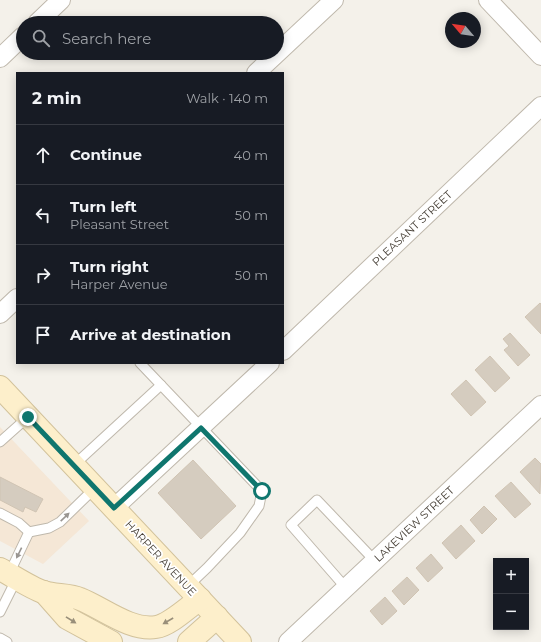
<!DOCTYPE html>
<html lang="en">
<head>
<meta charset="utf-8">
<style>
  :root { --surface:#171b24; --page:#20242c; --text:#f1f3f6; --muted:#9ea1a6; --line:#363941 }
  body { margin:0; font-family:Montserrat,sans-serif; background:var(--page); color:var(--text) }
  .controls { position:absolute; right:12px; bottom:12px; display:grid; overflow:hidden; border-radius:0px; box-shadow:0 2px 10px #0003 }
  .controls button { width:36px; height:36px; display:grid; place-items:center; padding:0; border:0; border-bottom:1px solid var(--line); background:var(--surface); color:var(--text); font:20px sans-serif }
  .compass { position:absolute; left:445px; top:12px; width:36px; height:36px; border-radius:50%; background:var(--surface); box-shadow:0 2px 10px #0003; rotate:299deg }
  .stop { position:absolute; width:12px; height:12px; margin:-9px; border:3px solid #0f766e; border-radius:50%; background:#fff }
  .stop.end { background:#0f766e; border-color:#fff; box-shadow:0 1px 4px #0008 }
  .list { margin:0; padding:0; list-style:none }
  h2 { display:flex; justify-content:space-between; align-items:center; height:52px; margin:0; padding:0 16px; font-size:17px }
  h2 small { font-size:13px; font-weight:400; color:var(--muted) }
  .list li { display:grid; grid-template-columns:26px 1fr auto; gap:12px; align-items:center; box-sizing:border-box; height:60px; padding:0 16px; border-top:1px solid var(--line) }
  .list b { display:block; font-size:15px; white-space:nowrap }
  .list p { margin:0; font-size:13px; white-space:nowrap; color:var(--muted) }
  .list em { font-size:13px; font-style:normal; color:var(--muted) }
  .icon { flex:none; width:22px; height:22px; fill:none; stroke:currentColor; stroke-width:2; stroke-linecap:round; stroke-linejoin:round }
  .map { position:relative; flex:none; width:541px; height:642px; overflow:hidden }
  .search { position:absolute; background:var(--surface); box-shadow:0 2px 10px #0003; left:16px; top:16px; width:268px; height:44px; display:flex; align-items:center; gap:10px; box-sizing:border-box; padding:0 14px; border-radius:22px; color:var(--muted); font-size:15px }
  .panel { position:absolute; background:var(--surface); box-shadow:0 2px 10px #0003; left:16px; top:72px; width:268px; height:292px; border-radius:0px }
  .map>svg:first-child { display:block }
  .commercial { fill:#f5e7d6 }
  .building { fill:#d5ccbf; stroke:#d0c4b3 }
  .lines { fill:none; stroke-linecap:round; stroke-linejoin:round }
  .service-casing { stroke:#bfb8ac; stroke-width:11 }
  .minor-casing { stroke:#bfb8ac; stroke-width:20 }
  .secondary-casing { stroke:#d2c29b; stroke-width:24 }
  .service { stroke:#fff; stroke-width:9 }
  .minor { stroke:#fff; stroke-width:18 }
  .secondary { stroke:#fdefcb; stroke-width:22 }
  .oneway { fill:#9a9692 }
  .oneway2 { fill:#998f7a }
  .route { stroke:#0f766e; stroke-width:5 }
  .labels { text-anchor:middle; dominant-baseline:central; stroke-width:3.5; stroke-linejoin:round; paint-order:stroke }
  .street-label { font-size:11px; fill:#484138; stroke:#fff }
</style>
</head>
<body>
<div class="map">
<svg width="541" height="642" viewBox="0 0 541 642">
  <rect width="100%" height="100%" fill="#f4f1ea"/>
  <!-- commercial -->
  <path class="commercial" d="M0,427L89,521L43,564L0,541Z"/>
  <!-- building -->
  <g class="building">
    <path d="M540,303L541,304V334L525,317Z"/>
    <path d="M510,333L530,355L518,366L504,350L509,346L503,339Z"/>
    <path d="M490,356L510,378L495,392L475,370Z"/>
    <path d="M466,380L486,402L471,416L451,394Z"/>
    <path d="M535,458L541,464L540,494L520,472Z"/>
    <path d="M193,460L236,506L201,539L158,493Z"/>
    <path d="M0,477L43,499L36,512L25,507L23,512L0,500Z"/>
    <path d="M511,482L531,504L515,518L495,496Z"/>
    <path d="M484,506L497,519L482,534L470,520Z"/>
    <path d="M461,525L475,541L456,559L442,543Z"/>
    <path d="M431,554L443,568L428,582L416,568Z"/>
    <path d="M407,577L419,590L404,605L392,591Z"/>
    <path d="M385,597L397,611L382,625L370,611Z"/>
  </g>
  <g class="lines">
    <defs>
      <g id="service">
        <path d="M140,363L262,491L259,506L240,533L207,568L188,586"/>
        <path d="M0,442L28,417"/>
        <path d="M74,465L161,385"/>
        <path d="M0,513L19,523L29,532"/>
        <path d="M29,532L49,528L60,522L95,488"/>
        <path d="M9,574L29,532"/>
        <path d="M346,588L291,525L317,500L375,561"/>
        <path d="M0,612L17,578"/>
        <path d="M0,638L7,642"/>
      </g>
      <g id="minor">
        <path d="M488,0L541,56"/>
        <path d="M37,23L61,0"/>
        <path d="M0,58L23,36"/>
        <path d="M256,73L334,0"/>
        <path d="M0,314L17,298"/>
        <path d="M283,351L541,106"/>
        <path d="M114,508L270,363"/>
        <path d="M288,642L541,405"/>
      </g>
      <g id="secondary">
        <path d="M0,387L240,642"/>
        <path d="M0,569C13,576 31,588 43,592C55,596 69,594 80,599C103,608 130,631 156,627C170,625 188,607 200,599"/>
        <path d="M44,592L67,618L111,642"/>
        <path d="M189,642L217,617"/>
      </g>
    </defs>
    <!-- service casing -->
    <use href="#service" class="service-casing"/>
    <!-- minor casing -->
    <use href="#minor" class="minor-casing"/>
    <!-- secondary casing -->
    <use href="#secondary" class="secondary-casing"/>
    <!-- service -->
    <use href="#service" class="service"/>
    <!-- minor -->
    <use href="#minor" class="minor"/>
    <!-- secondary -->
    <use href="#secondary" class="secondary"/>
  </g>
  <!-- one-way arrows -->
  <defs><path id="oneway-solid" d="M-6-.8H1V-3.2L6.5 0L1 3.2V.8H-6Z"/></defs>
  <g class="oneway">
    <use href="#oneway-solid" transform="translate(65 517) rotate(-44)"/>
    <use href="#oneway-solid" transform="translate(19 553) rotate(116)"/>
  </g>
  <g class="oneway2">
    <use href="#oneway-solid" transform="translate(71 620) rotate(32)"/>
    <use href="#oneway-solid" transform="translate(168 621) rotate(150)"/>
  </g>
  <g class="lines">
    <!-- route -->
    <path class="route" d="M28,417L114,508L201,428L262,491"/>
  </g>
  <g class="labels">
    <!-- street labels -->
    <g class="street-label">
      <text transform="translate(412 228) rotate(-43)">PLEASANT STREET</text>
      <text transform="translate(414 524) rotate(-43)">LAKEVIEW STREET</text>
      <text transform="translate(161 558) rotate(47)">HARPER AVENUE</text>
    </g>
  </g>
</svg>
<div class="controls">
<button>+</button>
<button>−</button>
</div>
<svg class="compass" viewBox="-18 -18 36 36"><path d="M0-13l5 13h-10z" fill="#e53935"/><path d="M0 13l5-13h-10z" fill="#9ea1a6"/></svg>
<div class="stop" style="left:262px;top:491px"></div>
<div class="stop end" style="left:28px;top:417px"></div>
<div class="search"><svg class="icon" aria-label="search" viewBox="0 0 24 24"><circle cx="10" cy="10" r="6"/><path d="M15 15l6 6"/></svg>Search here</div>
<section class="panel">
<h2>2 min<small>Walk · 140 m</small></h2>
<ul class="list">
<li><svg class="icon" aria-label="ahead" viewBox="0 0 24 24"><path d="M12 20V5M6 11l6-6 6 6"/></svg><div><b>Continue</b></div><em>40 m</em></li>
<li><svg class="icon" aria-label="left" viewBox="0 0 24 24"><path d="M17 20v-9H6M10 6l-5 5 5 5"/></svg><div><b>Turn left</b><p>Pleasant Street</p></div><em>50 m</em></li>
<li><svg class="icon" aria-label="right" viewBox="0 0 24 24"><path d="M7 20v-9h11M14 6l5 5-5 5"/></svg><div><b>Turn right</b><p>Harper Avenue</p></div><em>50 m</em></li>
<li><svg class="icon" aria-label="arrive" viewBox="0 0 24 24"><path d="M6 21V4h12l-3 4 3 4H6"/></svg><div><b>Arrive at destination</b></div></li>
</ul>
</section>
</div>
</body>
</html>
